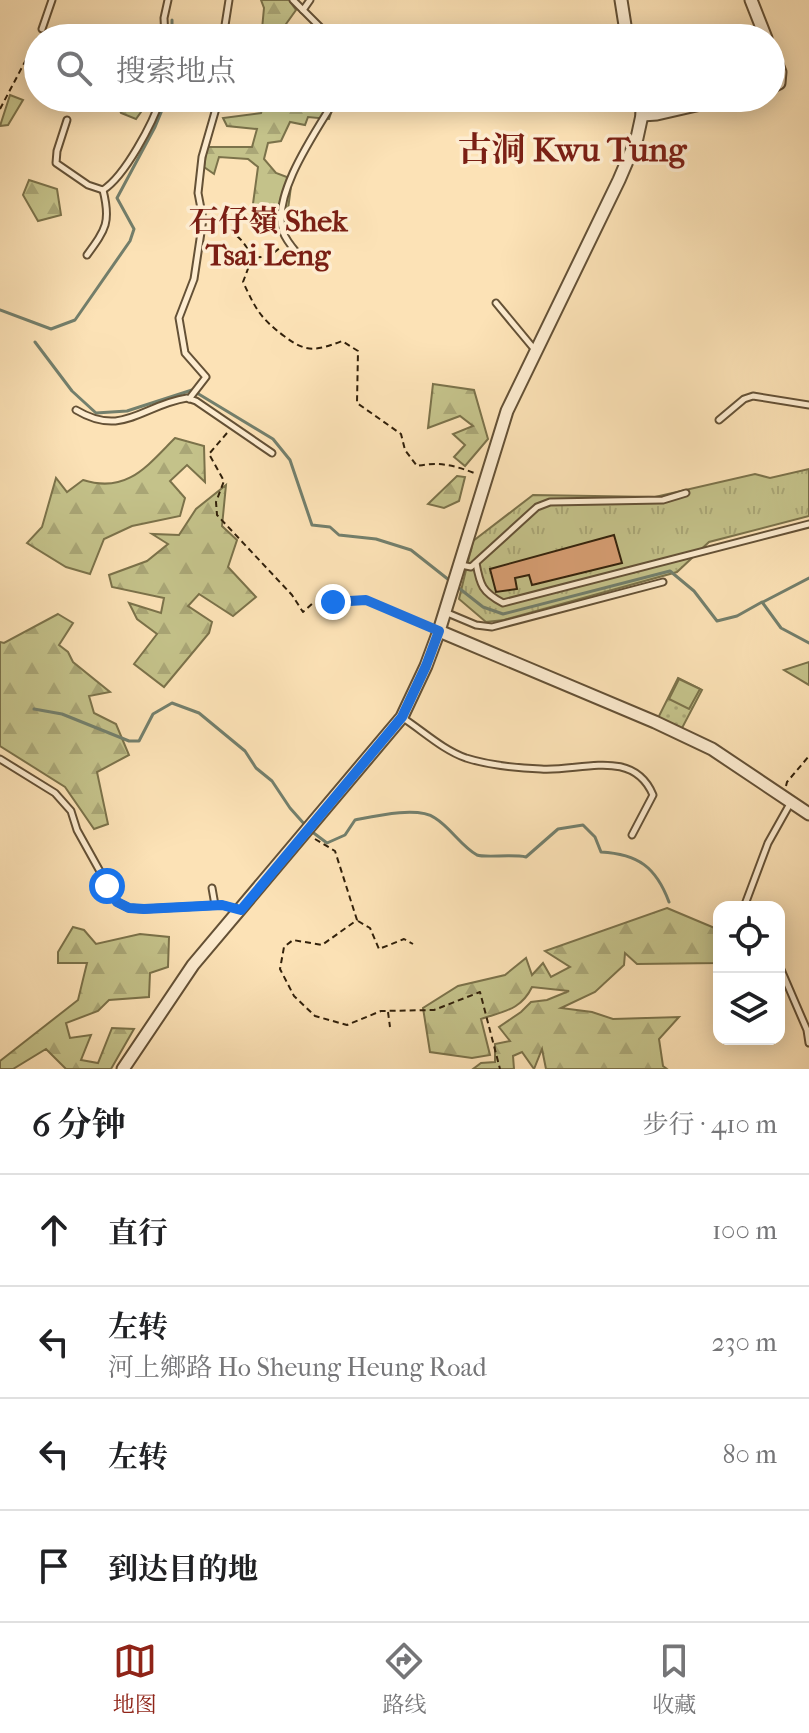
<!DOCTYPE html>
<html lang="zh">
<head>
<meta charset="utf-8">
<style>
  :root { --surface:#fff; --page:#f2f2f2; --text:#202124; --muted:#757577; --line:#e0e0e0; --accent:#8f2418 }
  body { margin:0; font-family:"IM FELL French Canon","Noto Serif SC",serif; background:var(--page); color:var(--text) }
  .controls { position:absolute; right:24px; bottom:24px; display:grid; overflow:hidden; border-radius:16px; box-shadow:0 4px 20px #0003 }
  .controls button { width:72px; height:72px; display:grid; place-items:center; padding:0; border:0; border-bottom:2px solid var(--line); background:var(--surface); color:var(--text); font:40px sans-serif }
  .stop { position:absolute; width:24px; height:24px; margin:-18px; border:6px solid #1a73e8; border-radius:50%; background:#fff }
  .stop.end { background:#1a73e8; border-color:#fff; box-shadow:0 2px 8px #0008 }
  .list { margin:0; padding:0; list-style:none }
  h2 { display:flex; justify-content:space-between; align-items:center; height:104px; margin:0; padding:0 32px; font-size:34px }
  h2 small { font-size:26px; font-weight:400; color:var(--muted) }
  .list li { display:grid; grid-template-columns:52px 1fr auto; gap:24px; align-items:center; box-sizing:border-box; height:112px; padding:0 32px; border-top:2px solid var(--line) }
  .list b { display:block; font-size:30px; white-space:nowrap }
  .list p { margin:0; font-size:26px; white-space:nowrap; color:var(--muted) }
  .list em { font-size:26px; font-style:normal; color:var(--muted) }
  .icon { flex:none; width:44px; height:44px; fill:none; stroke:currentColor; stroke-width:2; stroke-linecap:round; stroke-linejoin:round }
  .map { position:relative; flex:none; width:809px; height:1069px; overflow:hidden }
  .search { position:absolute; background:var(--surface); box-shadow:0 4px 20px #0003; left:24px; right:24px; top:24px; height:88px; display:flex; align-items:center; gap:20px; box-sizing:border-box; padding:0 28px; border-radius:44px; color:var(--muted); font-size:30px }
  .sheet { height:552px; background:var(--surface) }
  nav { display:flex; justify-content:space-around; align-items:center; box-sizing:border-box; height:112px; border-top:2px solid var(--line); background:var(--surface); font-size:22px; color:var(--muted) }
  nav a { display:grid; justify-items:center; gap:4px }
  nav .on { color:var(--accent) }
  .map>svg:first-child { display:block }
  .grass { fill:url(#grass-tufts); stroke:#7b724a; stroke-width:2 }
  .forest { fill:url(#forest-firs); stroke:#7b724a; stroke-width:2 }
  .park { fill:url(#park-dots); stroke:#7b724a; stroke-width:2 }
  .garden { fill:#c4c28a; stroke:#7b724a; stroke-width:2 }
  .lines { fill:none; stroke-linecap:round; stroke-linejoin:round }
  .stream { stroke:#737f6c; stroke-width:3 }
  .building { fill:#d89f74; stroke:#32210b; stroke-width:2 }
  .lane-casing { stroke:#645136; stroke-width:9 }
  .street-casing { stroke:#645136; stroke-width:15 }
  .path { stroke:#32210b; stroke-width:2; stroke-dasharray:6 4; stroke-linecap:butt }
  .lane { stroke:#fdecd0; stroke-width:5 }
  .street { stroke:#fdecd0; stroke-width:11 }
  .route { stroke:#1a73e8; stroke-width:10 }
  .labels { text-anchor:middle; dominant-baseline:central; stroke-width:7; stroke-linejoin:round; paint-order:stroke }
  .quarter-label { font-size:30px; font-weight:bold; fill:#7a1f14; stroke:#fdecd0 }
  .district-label { font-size:34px; font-weight:bold; fill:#7a1f14; stroke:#fdecd0 }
</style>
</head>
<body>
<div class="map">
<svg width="809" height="1069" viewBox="0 0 809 1069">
  <defs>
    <pattern id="grass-tufts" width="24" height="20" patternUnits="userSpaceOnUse" patternTransform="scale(2)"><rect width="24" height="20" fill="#c4c28a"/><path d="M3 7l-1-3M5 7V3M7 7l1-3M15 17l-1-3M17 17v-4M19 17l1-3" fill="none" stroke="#a9a676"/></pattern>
    <pattern id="forest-firs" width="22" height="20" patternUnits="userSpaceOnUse" patternTransform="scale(2)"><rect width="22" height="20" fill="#c4c28a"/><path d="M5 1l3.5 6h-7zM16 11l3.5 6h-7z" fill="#a9a676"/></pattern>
    <pattern id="park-dots" width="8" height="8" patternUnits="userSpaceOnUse" patternTransform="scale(2)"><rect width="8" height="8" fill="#c4c28a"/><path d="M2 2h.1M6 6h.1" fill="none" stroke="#a9a676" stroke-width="1.8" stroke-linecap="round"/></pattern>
  </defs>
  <rect width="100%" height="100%" fill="#fce2b6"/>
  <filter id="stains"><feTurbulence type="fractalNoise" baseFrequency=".0025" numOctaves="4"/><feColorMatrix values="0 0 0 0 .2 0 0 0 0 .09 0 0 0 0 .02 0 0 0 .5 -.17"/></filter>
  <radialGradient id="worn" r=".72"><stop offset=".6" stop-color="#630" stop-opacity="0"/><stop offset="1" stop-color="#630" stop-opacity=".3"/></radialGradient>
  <!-- grass -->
  <path class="grass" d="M809,469V516L709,542L677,572L504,620L486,622L459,599L473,541L533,495L655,497L755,474L770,478Z"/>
  <!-- forest -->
  <g class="forest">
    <path d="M261,0H289L296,10L276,38H248L246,29H262L264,8Z"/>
    <path d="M10,95L23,100L8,125L0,126Z"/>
    <path d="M120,98H151L136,119L121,113L116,101Z"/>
    <path d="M266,98H336L329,119L308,117L305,125L290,122L281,141L268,143L264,159L276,173L292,179L287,217L255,214L252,211L258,167L248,159L219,157L214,174L204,167L207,147H252L257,129L227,126L223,118L261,113Z"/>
    <path d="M29,180L57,189L61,215L38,221L23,195Z"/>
    <path d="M433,384L474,390L488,439L465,466L454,457L465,445L453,434L473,426L460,416L428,428Z"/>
    <path d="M175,438L204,446L205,482L187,465L170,481L185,498L180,516L132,526L104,539L90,574L66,567L27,543L42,527L56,478L67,492L83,480C127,494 147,466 175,438Z"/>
    <path d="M457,476L465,477L459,501L444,508L428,504Z"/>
    <path d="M226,485L222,526L237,540L228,567L256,597L233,616L199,594L188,606L212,622L209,633L164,687L134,664L157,634L137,619L129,603L161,613L164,598L112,587L109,575L147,561L168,544L152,534L179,535L196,509Z"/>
    <path d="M58,614L73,623L59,645L68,652L73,662L110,692L89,696L94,713L116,724L129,755L97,772L108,824L94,829L65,787L0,746V642L4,643Z"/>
    <path d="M809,662V685L784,670Z"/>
    <path d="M667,908L717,929L718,963L637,964L625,953L624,965L595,992L561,1008L592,1012L613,1019L679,1017L659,1039L663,1066L667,1069H546L542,1049L534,1069L522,1052L513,1056L514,1069H473L481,1063L495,1062V1044L510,1041L499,1027L521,1012L531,1002L547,1000L569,991L532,987C521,1010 504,1011 481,1019L490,1055L472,1058L430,1052L423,1008L458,986L505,975L526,958L532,975L543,963L551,977L570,967L545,951Z"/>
    <path d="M73,927L84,930L96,944L140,934L169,937L168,967L150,973L149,997L109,1000L98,1011L66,1023L70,1038L91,1035L81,1060L98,1063L112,1028L134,1029L111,1069H66L46,1049L13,1069H0V1061L78,1000L87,963H58V952Z"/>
  </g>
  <!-- park -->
  <path class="park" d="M678,678L702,690L681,730L658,718Z"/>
  <!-- garden -->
  <path class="garden" d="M679,679L700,689L689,709L669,699Z"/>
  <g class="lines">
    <!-- stream -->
    <g class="stream">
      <path d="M172,20V38"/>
      <path d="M0,310L51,329L75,320L130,241L134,229L117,198L155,127L167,98"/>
      <path d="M35,342L72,391L96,413L127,411L192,390L273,439L290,460L312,525L330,527L339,535L376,539L411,550L449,580"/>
      <path d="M455,585L483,607L503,614L670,571L694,591L717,621L737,616L762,602L781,628L809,643"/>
      <path d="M763,602L809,578"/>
      <path d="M34,709L62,714L129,741H139L153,714L172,703L199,713L245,751L256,768L272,781L290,808L306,826"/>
      <path d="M311,831L327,843L345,835L355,820C375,816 418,806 435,818C451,828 461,846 477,855C484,858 513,854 526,857L558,829L583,825L595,837L601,852C638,854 656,867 669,902"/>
    </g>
  </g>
  <!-- building -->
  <path class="building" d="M614,535L622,563L532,585L529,575L515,578L517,589L496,592L490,569Z"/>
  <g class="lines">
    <defs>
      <g id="lane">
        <path d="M293,0L331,38"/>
        <path d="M303,10L310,0"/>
        <path d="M42,29L52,0"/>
        <path d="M165,38L164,18L168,0"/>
        <path d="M223,38L229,0"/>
        <path d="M67,120L57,151L56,163L88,185L103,190C125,176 153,123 161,98"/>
        <path d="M297,253C292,247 286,240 283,232C271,194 317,130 336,98"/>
        <path d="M87,255C106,229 111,222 103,190"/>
        <path d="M496,303L535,350"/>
        <path d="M189,399L206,377L185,353L179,318L194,279L203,219L198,193L202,157L219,98"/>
        <path d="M76,410C123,438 142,405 187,398L196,401L272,453"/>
        <path d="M719,420L744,399L753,396L809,405"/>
        <path d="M476,563C480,585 482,592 503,603L809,524"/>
        <path d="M461,565L471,567L537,507L550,502L663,500L686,493"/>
        <path d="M445,612L476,625L492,627L663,582"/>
        <path d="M403,718C423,731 443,750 466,758C488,765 517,768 541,769C579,772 633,747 653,795L632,835"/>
        <path d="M0,759L55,793L71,811L77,830L117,902L129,908L144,909L222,905L240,910"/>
        <path d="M212,888L215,905"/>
        <path d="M744,907L768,843L791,802"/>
        <path d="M779,965L807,1030L809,1043"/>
      </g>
      <g id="street">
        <path d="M621,0L627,38"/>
        <path d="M751,0L766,38"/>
        <path d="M771,49L780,72L779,83L771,87"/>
        <path d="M642,115L657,114L727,98"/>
        <path d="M439,631L655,722L712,749L809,814"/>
        <path d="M123,1069L193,965L402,717L426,666L439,631L507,411L619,180L637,138L642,115L641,98"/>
      </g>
    </defs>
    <!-- lane casing -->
    <use href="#lane" class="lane-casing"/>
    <!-- street casing -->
    <use href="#street" class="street-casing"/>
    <!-- path -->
    <g class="path">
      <path d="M0,109L38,37"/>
      <path d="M211,222C232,230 244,238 252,258L270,256L281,247"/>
      <path d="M252,258L243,282C256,309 259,317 284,336C306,353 316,351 342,341L358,351L357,403L401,434L405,450L417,466C440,461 456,466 477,474"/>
      <path d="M227,433L209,454L224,481L216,502L217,515L292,595L303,612L314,602L366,600L427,626"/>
      <path d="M786,786L787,782L809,756"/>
      <path d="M315,839L335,851L357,920L322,945L293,940L284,947L280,969L294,996L315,1016L347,1025L381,1011L434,1010L480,992L500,1069"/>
      <path d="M358,921L370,928L379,949L404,939L413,944"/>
      <path d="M388,1012L390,1027"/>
    </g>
    <!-- lane -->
    <use href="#lane" class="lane"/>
    <!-- street -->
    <use href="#street" class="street"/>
  </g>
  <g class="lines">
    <!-- route -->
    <path class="route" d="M107,886L117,902L129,908L144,909L222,905L241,910L402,717L426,666L439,631L366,600L333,602"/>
  </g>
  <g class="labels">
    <!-- quarter labels -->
    <g class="quarter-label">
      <text x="268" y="221">石仔嶺 Shek<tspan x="268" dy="34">Tsai Leng</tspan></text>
    </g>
    <!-- district labels -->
    <g class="district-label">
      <text x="572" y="150">古洞 Kwu Tung</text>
    </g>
  </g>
  <rect width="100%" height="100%" filter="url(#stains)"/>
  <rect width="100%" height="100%" fill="url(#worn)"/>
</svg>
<div class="controls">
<button><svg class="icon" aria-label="locate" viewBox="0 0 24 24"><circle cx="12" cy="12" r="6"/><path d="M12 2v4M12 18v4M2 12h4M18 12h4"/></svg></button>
<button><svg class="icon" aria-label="layers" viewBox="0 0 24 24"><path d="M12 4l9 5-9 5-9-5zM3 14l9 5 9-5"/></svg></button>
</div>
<div class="stop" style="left:107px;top:886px"></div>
<div class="stop end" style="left:333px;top:602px"></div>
<div class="search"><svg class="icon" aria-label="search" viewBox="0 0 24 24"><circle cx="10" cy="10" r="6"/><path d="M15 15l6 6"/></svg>搜索地点</div>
</div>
<section class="sheet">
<h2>6 分钟<small>步行 · 410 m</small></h2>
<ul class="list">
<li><svg class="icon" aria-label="ahead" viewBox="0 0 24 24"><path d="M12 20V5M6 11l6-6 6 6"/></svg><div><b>直行</b></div><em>100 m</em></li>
<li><svg class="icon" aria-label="left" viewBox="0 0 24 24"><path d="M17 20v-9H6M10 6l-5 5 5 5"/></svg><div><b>左转</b><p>河上鄉路 Ho Sheung Heung Road</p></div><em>230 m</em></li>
<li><svg class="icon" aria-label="left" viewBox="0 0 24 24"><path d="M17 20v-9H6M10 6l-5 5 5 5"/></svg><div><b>左转</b></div><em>80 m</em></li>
<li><svg class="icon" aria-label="arrive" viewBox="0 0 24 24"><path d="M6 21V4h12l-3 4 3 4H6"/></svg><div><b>到达目的地</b></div></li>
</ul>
</section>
<nav>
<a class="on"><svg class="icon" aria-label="map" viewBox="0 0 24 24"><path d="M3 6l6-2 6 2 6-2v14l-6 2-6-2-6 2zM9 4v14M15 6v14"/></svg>地图</a>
<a><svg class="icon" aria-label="directions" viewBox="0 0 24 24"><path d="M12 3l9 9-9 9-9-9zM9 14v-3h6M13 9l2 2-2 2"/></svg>路线</a>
<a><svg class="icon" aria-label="saved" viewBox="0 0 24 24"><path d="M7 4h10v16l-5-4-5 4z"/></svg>收藏</a>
</nav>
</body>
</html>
